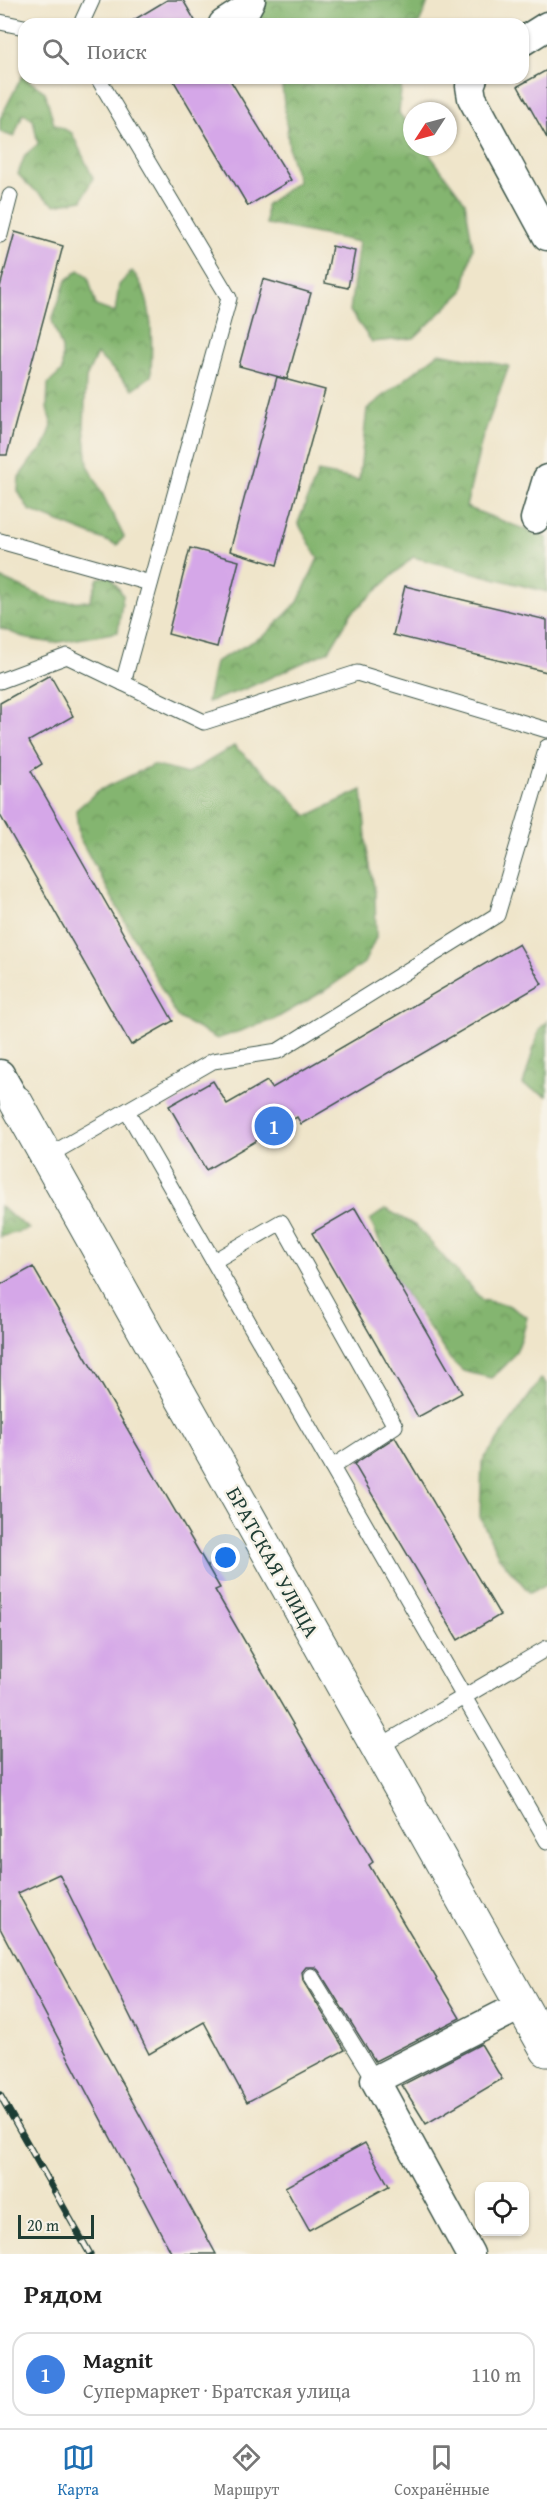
<!DOCTYPE html>
<html lang="ru">
<head>
<meta charset="utf-8">
<style>
  :root { --surface:#fff; --page:#f6f6f6; --text:#222; --muted:#767676; --line:#e0e0e0; --accent:#1f6fb2 }
  body { margin:0; font-family:"Gentium Book Plus",serif; background:var(--page); color:var(--text) }
  .controls { position:absolute; right:18px; bottom:18px; display:grid; overflow:hidden; border-radius:12px; box-shadow:0 2px 4px #0004 }
  .controls button { width:54px; height:54px; display:grid; place-items:center; padding:0; border:0; border-bottom:2px solid var(--line); background:var(--surface); color:var(--text); font:30px sans-serif }
  .compass { position:absolute; left:403px; top:102px; width:54px; height:54px; border-radius:50%; background:var(--surface); box-shadow:0 2px 4px #0004; rotate:234deg }
  .scale { position:absolute; left:18px; bottom:15px; width:76px; box-sizing:border-box; padding-left:6px; border:3px solid #1f3d34; border-top:0; font-size:16px; line-height:21px; white-space:nowrap; color:#1f3d34; -webkit-text-stroke:4px #f7f3e8; paint-order:stroke }
  .you { position:absolute; left:226px; top:1558px; width:21px; height:21px; margin:-15px; border:4px solid #fff; border-radius:50%; background:#1a73e8; box-shadow:0 0 0 9px #1a73e833 }
  .badge { display:grid; place-items:center; width:39px; height:39px; border-radius:50%; background:var(--accent); color:#fff; font-size:20px; font-weight:700 }
  .pin { position:absolute; translate:-50% -50%; border:3px solid #fff; box-shadow:0 2px 6px #0006 }
  .list { margin:0; padding:0; list-style:none }
  h2 { display:flex; justify-content:space-between; align-items:center; height:78px; margin:0; padding:0 24px; font-size:26px }
  h2 small { font-size:20px; font-weight:400; color:var(--muted) }
  .list li { display:grid; grid-template-columns:39px 1fr auto; gap:18px; align-items:center; box-sizing:border-box; height:84px; margin:0 12px 12px; padding:0 12px; border:2px solid var(--line); border-radius:18px }
  .list b { display:block; font-size:22px; white-space:nowrap }
  .list p { margin:0; font-size:20px; white-space:nowrap; color:var(--muted) }
  .list em { font-size:20px; font-style:normal; color:var(--muted) }
  .icon { flex:none; width:33px; height:33px; fill:none; stroke:currentColor; stroke-width:2; stroke-linecap:round; stroke-linejoin:round }
  .map { position:relative; flex:none; width:547px; height:2254px; overflow:hidden }
  .search { position:absolute; background:var(--surface); box-shadow:0 2px 4px #0004; left:18px; right:18px; top:18px; height:66px; display:flex; align-items:center; gap:15px; box-sizing:border-box; padding:0 21px; border-radius:18px; color:var(--muted); font-size:22px }
  .sheet { height:174px; background:var(--surface) }
  nav { display:flex; justify-content:space-around; align-items:center; box-sizing:border-box; height:84px; border-top:2px solid var(--line); background:var(--surface); font-size:16px; color:var(--muted) }
  nav a { display:grid; justify-items:center; gap:3px }
  nav .on { color:var(--accent) }
  .map>svg:first-child { display:block }
  .forest { fill:url(#forest-crowns); stroke:#527952; stroke-width:1.5 }
  .building { fill:#d5a7e8 }
  .lines { fill:none; stroke-linecap:round; stroke-linejoin:round }
  .lane-casing { stroke:#3e564a; stroke-width:17 }
  .street-casing { stroke:#3e564a; stroke-width:31 }
  .secondary-casing { stroke:#3e564a; stroke-width:35 }
  .lane { stroke:#fff; stroke-width:15 }
  .street { stroke:#fff; stroke-width:28 }
  .secondary { stroke:#fff; stroke-width:33 }
  .rail-casing { stroke:#1f3d34; stroke-width:7 }
  .rail { stroke:#f7f3e8; stroke-width:4.5; stroke-dasharray:14; stroke-linecap:butt }
  .labels { text-anchor:middle; dominant-baseline:central; stroke-width:5; stroke-linejoin:round; paint-order:stroke }
  .street-label { font-size:21px; fill:#1f3d34; stroke:#f7f3e8 }
</style>
</head>
<body>
<div class="map">
<svg width="547" height="2254" viewBox="0 0 547 2254">
  <defs>
    <pattern id="forest-crowns" width="20" height="18" patternUnits="userSpaceOnUse" patternTransform="scale(1.5)"><rect width="20" height="18" fill="#84b56f"/><path d="M2 6a3 3 0 1 1 6 0M12 15a3 3 0 1 1 6 0" fill="none" stroke="#6b945c"/></pattern>
  </defs>
  <rect width="100%" height="100%" fill="#f7f3e8"/>
  <filter id="ink" filterUnits="userSpaceOnUse"><feTurbulence type="fractalNoise" baseFrequency=".0167" numOctaves="2"/><feDisplacementMap in="SourceGraphic" scale="12" xChannelSelector="R" yChannelSelector="G"/><feConvolveMatrix kernelMatrix="1 2 1 2 8 2 1 2 1" color-interpolation-filters="sRGB"/></filter>
  <filter id="wash" filterUnits="userSpaceOnUse"><feTurbulence type="fractalNoise" baseFrequency=".008" numOctaves="4" result="noise"/><feDisplacementMap in="SourceGraphic" scale="24" xChannelSelector="R" yChannelSelector="G"/><feGaussianBlur stdDeviation="1.35" result="paint"/><feColorMatrix in="noise" values="0 0 0 0 0 0 0 0 0 0 0 0 0 0 0 0 0 1.4 0 .05"/><feComposite in="paint" operator="in"/></filter>
  <g filter="url(#wash)">
    <rect width="100%" height="100%" fill="#efe5ca"/>
    <!-- forest -->
    <g class="forest">
      <path d="M251,0H429L419,24H261Z"/>
      <path d="M22,76L45,92L54,124L72,133L93,178L82,200L55,205L28,185L18,174L25,155L38,144L33,119L23,113L14,137L0,132V119Z"/>
      <path d="M281,78H402L399,113L412,130V147H424L465,202L473,247L463,291L414,338L372,342L350,311L359,242L266,224V205L298,181L290,155Z"/>
      <path d="M79,270L88,276L96,306L115,313L119,285L132,271C155,297 152,343 151,376L133,389L97,354L86,378L84,426L88,465L124,537L117,545L29,510L18,491L19,477L32,459L44,447L52,426L47,408L48,384L62,371V349L52,320L66,281Z"/>
      <path d="M439,353L509,366L482,439L466,507L547,538V592L413,557L351,614L329,651L245,689L207,702L215,662L265,635L298,602L318,558L298,523L318,472L359,480L367,409Z"/>
      <path d="M110,576L123,595L118,632L54,643L28,639L0,628V578L55,602L90,601L98,578Z"/>
      <path d="M234,746L281,787L307,816L362,790L367,850L375,893L376,937L364,963L324,991L275,1019L217,1039L177,1017L79,837L76,810L98,791L153,765L187,774Z"/>
      <path d="M547,1021V1096L523,1085L539,1030Z"/>
      <path d="M0,1206L3,1209L29,1229L0,1237Z"/>
      <path d="M386,1209L416,1226L482,1300L508,1305L527,1317C521,1346 515,1360 491,1378L463,1371L450,1359L399,1284L370,1220Z"/>
      <path d="M541,1379L547,1384V1584L530,1593L499,1557L480,1517L482,1462Z"/>
    </g>
    <g id="blocks">
      <!-- building -->
      <g class="building">
        <path d="M167,0H183L197,24H127Z"/>
        <path d="M547,70V138L518,86Z"/>
        <path d="M172,78H229L291,180L248,206Z"/>
        <path d="M15,232L63,246L7,455H0V287Z"/>
        <path d="M332,246L355,251L348,288L325,283Z"/>
        <path d="M263,279L311,293L287,379L239,366Z"/>
        <path d="M277,377L325,390L277,565L230,551Z"/>
        <path d="M190,548L239,561L217,647L168,634Z"/>
        <path d="M405,586L547,620V672L393,635Z"/>
        <path d="M50,675L73,716L29,741L42,764L31,771L173,1021L131,1045L0,815V703Z"/>
        <path d="M519,944L542,984L301,1124L297,1117L206,1170L169,1106L213,1081L227,1104L267,1081L272,1088Z"/>
        <path d="M355,1208L462,1393L418,1417L312,1233Z"/>
        <path d="M33,1267L220,1588L215,1590L373,1862L369,1865L460,2018L375,2061L319,1971L315,1967H306L302,1972L303,1981L345,2050L247,2102L204,2022L149,2054L59,1874L18,1893L216,2254H172L0,1928V1285Z"/>
        <path d="M395,1437L500,1615L458,1640L354,1464Z"/>
        <path d="M481,2044L502,2079L426,2124L402,2085Z"/>
        <path d="M365,2143L389,2186L309,2230L285,2187Z"/>
      </g>
    </g>
  </g>
  <g filter="url(#ink)">
    <use href="#blocks" fill-opacity="0" stroke="#3e564a" stroke-width="1.5"/>
    <g class="lines">
      <defs>
        <g id="lane">
          <path d="M0,22L24,27"/>
          <path d="M81,24L92,0"/>
          <path d="M98,78L229,298L123,683"/>
          <path d="M0,235L10,196"/>
          <path d="M0,541L150,583"/>
          <path d="M0,681L67,656L204,722L357,673L547,730"/>
          <path d="M127,1111L547,1841"/>
          <path d="M46,1157L213,1061L278,1051L497,915L547,747"/>
          <path d="M214,1261L281,1222L395,1426L332,1467"/>
          <path d="M377,1748L547,1648"/>
          <path d="M311,1976L375,2080"/>
        </g>
        <g id="street">
          <path d="M223,24L246,9L251,0"/>
          <path d="M523,41L547,26"/>
          <path d="M473,78L470,86L472,98L547,236"/>
          <path d="M535,519L547,479"/>
          <path d="M0,1074L16,1102"/>
          <path d="M470,2254L375,2080L522,2005"/>
        </g>
        <path id="secondary" d="M16,1102L547,2050"/>
      </defs>
      <!-- lane casing -->
      <use href="#lane" class="lane-casing"/>
      <!-- street casing -->
      <use href="#street" class="street-casing"/>
      <!-- secondary casing -->
      <use href="#secondary" class="secondary-casing"/>
      <!-- lane -->
      <use href="#lane" class="lane"/>
      <!-- street -->
      <use href="#street" class="street"/>
      <!-- secondary -->
      <use href="#secondary" class="secondary"/>
      <defs>
        <path id="rail" d="M0,2095L90,2254"/>
      </defs>
      <!-- rail casing -->
      <use href="#rail" class="rail-casing"/>
      <!-- rail -->
      <use href="#rail" class="rail"/>
    </g>
  </g>
  <g class="labels">
    <!-- street labels -->
    <g class="street-label">
      <text transform="translate(273 1562) rotate(61)">БРАТСКАЯ УЛИЦА</text>
    </g>
  </g>
</svg>
<div class="controls">
<button><svg class="icon" aria-label="locate" viewBox="0 0 24 24"><circle cx="12" cy="12" r="6"/><path d="M12 2v4M12 18v4M2 12h4M18 12h4"/></svg></button>
</div>
<svg class="compass" viewBox="-18 -18 36 36"><path d="M0-13l5 13h-10z" fill="#e53935"/><path d="M0 13l5-13h-10z" fill="#767676"/></svg>
<div class="scale">20 m</div>
<div class="you"></div>
<div class="pin badge" style="left:274px;top:1126px;background:#3f7fe0">1</div>
<div class="search"><svg class="icon" aria-label="search" viewBox="0 0 24 24"><circle cx="10" cy="10" r="6"/><path d="M15 15l6 6"/></svg>Поиск</div>
</div>
<section class="sheet">
<h2>Рядом<small></small></h2>
<ul class="list">
<li><span class="badge" style="background:#3f7fe0">1</span><div><b>Magnit</b><p>Супермаркет · Братская улица</p></div><em>110 m</em></li>
</ul>
</section>
<nav>
<a class="on"><svg class="icon" aria-label="map" viewBox="0 0 24 24"><path d="M3 6l6-2 6 2 6-2v14l-6 2-6-2-6 2zM9 4v14M15 6v14"/></svg>Карта</a>
<a><svg class="icon" aria-label="directions" viewBox="0 0 24 24"><path d="M12 3l9 9-9 9-9-9zM9 14v-3h6M13 9l2 2-2 2"/></svg>Маршрут</a>
<a><svg class="icon" aria-label="saved" viewBox="0 0 24 24"><path d="M7 4h10v16l-5-4-5 4z"/></svg>Сохранённые</a>
</nav>
</body>
</html>
